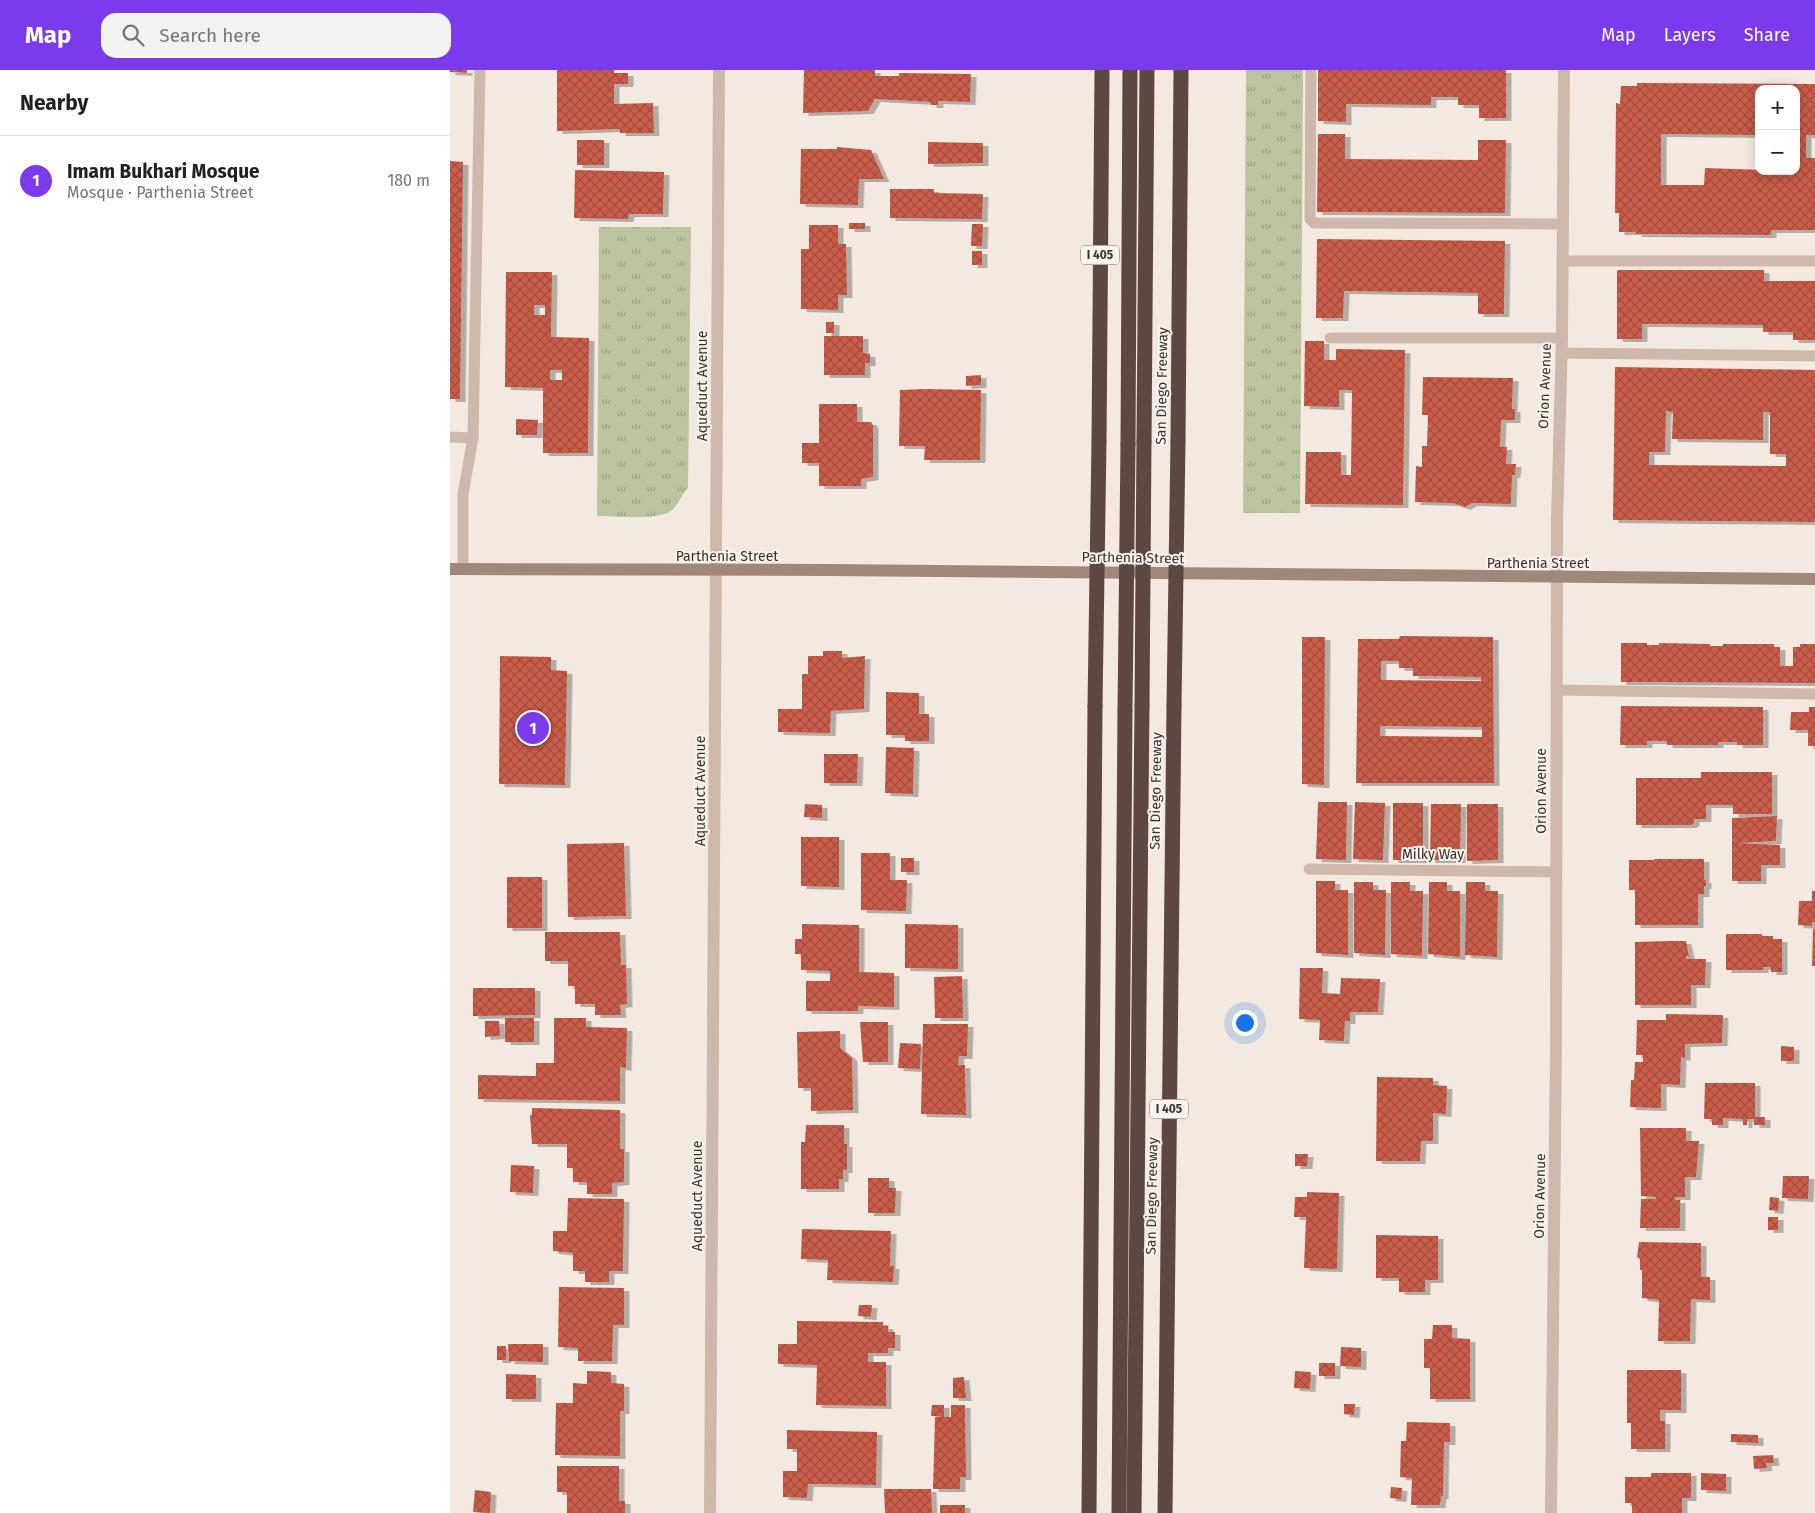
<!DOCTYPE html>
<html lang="en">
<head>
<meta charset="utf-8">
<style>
  :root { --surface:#fff; --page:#f2f2f2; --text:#202124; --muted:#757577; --line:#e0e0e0; --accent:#7c3aed }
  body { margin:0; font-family:"Fira Sans",sans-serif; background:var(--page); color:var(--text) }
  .controls { position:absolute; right:15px; top:15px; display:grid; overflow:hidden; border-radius:10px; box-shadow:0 2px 12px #0003 }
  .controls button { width:45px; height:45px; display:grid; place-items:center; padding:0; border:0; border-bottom:1px solid var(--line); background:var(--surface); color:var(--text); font:25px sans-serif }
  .you { position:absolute; left:794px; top:952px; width:18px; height:18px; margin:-12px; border:4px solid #fff; border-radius:50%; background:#1a73e8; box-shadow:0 0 0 8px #1a73e833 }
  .badge { display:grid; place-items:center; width:32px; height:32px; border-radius:50%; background:var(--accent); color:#fff; font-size:16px; font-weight:700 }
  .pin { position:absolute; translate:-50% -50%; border:2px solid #fff; box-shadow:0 1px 5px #0006 }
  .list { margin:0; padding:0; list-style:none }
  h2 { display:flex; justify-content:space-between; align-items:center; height:65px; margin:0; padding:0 20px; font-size:21px }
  h2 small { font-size:16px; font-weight:400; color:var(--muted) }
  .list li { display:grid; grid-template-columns:32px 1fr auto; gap:15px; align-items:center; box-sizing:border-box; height:90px; padding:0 20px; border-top:1px solid var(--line) }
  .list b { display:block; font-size:19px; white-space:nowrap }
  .list p { margin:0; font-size:16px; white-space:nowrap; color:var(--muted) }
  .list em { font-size:16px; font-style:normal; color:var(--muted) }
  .icon { flex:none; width:28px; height:28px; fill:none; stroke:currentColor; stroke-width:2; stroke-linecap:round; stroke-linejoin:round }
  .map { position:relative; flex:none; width:1365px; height:1443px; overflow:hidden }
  header { display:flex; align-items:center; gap:30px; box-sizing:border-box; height:70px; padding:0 25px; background:var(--accent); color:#fff }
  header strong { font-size:24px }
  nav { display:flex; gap:28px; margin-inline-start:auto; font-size:18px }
  .search { width:350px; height:45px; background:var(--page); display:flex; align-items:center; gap:12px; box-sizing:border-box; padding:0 18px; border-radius:15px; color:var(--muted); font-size:19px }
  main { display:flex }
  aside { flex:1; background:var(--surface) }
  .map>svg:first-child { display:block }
  .grass { fill:url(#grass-tufts) }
  .building { fill:url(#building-cross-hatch); fill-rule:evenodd; filter:url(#shadow) }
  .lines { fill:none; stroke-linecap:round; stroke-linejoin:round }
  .service { stroke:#cdb8ab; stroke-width:11 }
  .minor { stroke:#cdb8ab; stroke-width:12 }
  .secondary { stroke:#a1867c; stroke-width:12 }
  .motorway { stroke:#5c4741; stroke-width:15 }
  .motorway-bridge { stroke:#5c4741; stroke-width:15 }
  .labels { text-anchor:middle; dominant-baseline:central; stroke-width:4; stroke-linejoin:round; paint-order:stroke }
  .shield { fill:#fbf4ed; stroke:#756965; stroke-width:1 }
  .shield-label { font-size:12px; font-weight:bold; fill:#3b2e2b }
  .street-label { font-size:14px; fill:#3b2e2b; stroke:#fbf4ed }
</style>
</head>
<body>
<header>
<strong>Map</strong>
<div class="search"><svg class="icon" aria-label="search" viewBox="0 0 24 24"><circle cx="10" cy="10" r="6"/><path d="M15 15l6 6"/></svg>Search here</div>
<nav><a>Map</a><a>Layers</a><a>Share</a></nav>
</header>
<main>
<aside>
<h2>Nearby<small></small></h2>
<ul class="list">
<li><span class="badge">1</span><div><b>Imam Bukhari Mosque</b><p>Mosque · Parthenia Street</p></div><em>180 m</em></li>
</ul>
</aside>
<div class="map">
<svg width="1365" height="1443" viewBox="0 0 1365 1443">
  <defs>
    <pattern id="grass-tufts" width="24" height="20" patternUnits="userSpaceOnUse" patternTransform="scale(1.25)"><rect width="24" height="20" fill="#bbc49f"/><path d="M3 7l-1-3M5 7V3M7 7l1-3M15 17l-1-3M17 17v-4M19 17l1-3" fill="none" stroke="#99a082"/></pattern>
    <pattern id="building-cross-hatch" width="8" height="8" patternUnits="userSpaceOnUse" patternTransform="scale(1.25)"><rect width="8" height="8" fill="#c95d49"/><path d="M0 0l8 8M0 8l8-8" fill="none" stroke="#a44d3d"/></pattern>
    <filter id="shadow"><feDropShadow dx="5.5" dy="3" stdDeviation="0" flood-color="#0004"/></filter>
  </defs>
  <rect width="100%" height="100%" fill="#f4e9e0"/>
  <!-- grass -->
  <g class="grass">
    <path d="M796,0H853L850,443H793Z"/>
    <path d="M149,157H241L238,418C231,425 229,434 222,440C211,451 164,446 147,446Z"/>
  </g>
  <!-- building -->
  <g class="building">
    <path d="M0,0H17V3L0,2Z"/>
    <path d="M107,0H164V3H178V14H164V34L203,33L204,63H170V59L107,61Z"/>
    <path d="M354,0H425V6H449V3L521,4L520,32L488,31V35H481V32L425,29L418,41L353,43Z"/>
    <path d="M868,0H1056V48H1029V35H1008V27H981V35L896,34V52L868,51Z"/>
    <path d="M1187,13L1365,14V65H1356V88H1365V160H1321V165L1186,164V162H1169V143H1165L1166,33L1170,34L1171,16H1187ZM1309,19H1346V101L1255,98L1254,115H1211V64L1309,65Z"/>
    <path d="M868,64H895V89L1028,90V70H1056L1055,143L867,142Z"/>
    <rect x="127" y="70" width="27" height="25"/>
    <path d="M478,72L533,73V93L478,94Z"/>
    <path d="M387,77L421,80L434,109H409L408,135L350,134L351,79H387Z"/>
    <path d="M0,91L13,92L10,329H0Z"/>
    <path d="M125,100L214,102L213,144H179L178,149L124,148Z"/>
    <path d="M440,119H484V123L533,124L532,149L440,148Z"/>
    <rect x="399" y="153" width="16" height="6"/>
    <path d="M522,154H533L532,176H521Z"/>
    <path d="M359,155H388V174H396L397,225H388V240L351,239V179H359Z"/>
    <path d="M867,169L1055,171L1054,244H1028V223L894,221L893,248H866Z"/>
    <rect x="522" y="181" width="10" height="14"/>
    <path d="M1169,200H1314V211H1365V270H1343V262H1313V255L1192,254V269H1167V201Z"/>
    <path d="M56,202H102L101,267L139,268L138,383H93V318L55,317ZM84,235H95V245H84ZM100,300H112V310H100Z"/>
    <rect x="376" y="252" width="8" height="11"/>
    <path d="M374,266H413V283L420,284V293H415V305H374Z"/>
    <path d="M855,271H874V290H886V279L955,280L953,435L855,434L856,382H891V405H901L902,320H889V337L854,336Z"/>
    <path d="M1165,297L1365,300V452L1163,450ZM1216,341L1223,342L1222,369L1313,370V342H1320V384H1336V396L1199,395V382H1215Z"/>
    <path d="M531,305V315L516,316V306Z"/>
    <path d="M973,307L1063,308L1062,339H1065V350H1051L1050,377H1057L1056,394H1066L1065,405H1062L1061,434L1022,433L1015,437L1003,433L965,432L966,396L972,397V376H977L978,345H972Z"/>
    <path d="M475,319L531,320L530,390H474L475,376H449L450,320Z"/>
    <path d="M369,334H407V352H421L423,355V407L411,409V416H369V393H352V373H369Z"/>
    <path d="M66,349L88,350L87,365H66Z"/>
    <path d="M950,566L1043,567L1044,713H906L908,569H949ZM931,591H949V598H963V606L1031,607V611L931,610ZM930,656L1032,657V667L930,666Z"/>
    <path d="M852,567H875L874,715L852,714Z"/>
    <path d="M1171,573H1197V575H1209V573L1260,574V576H1273V574H1324V577H1330V596H1343V577H1350V574H1365V613L1171,612Z"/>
    <path d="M373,581H392V588L415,586L414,639L381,641L380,663L328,662V639H352V604H358V586H373Z"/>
    <path d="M50,586L101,587V600L117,601L115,715L49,714Z"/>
    <path d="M436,622L469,623V644H479V671H455V665H436Z"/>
    <path d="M1171,636L1313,637V675H1287V672H1268V675H1217V671H1197V675H1170Z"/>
    <path d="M1359,637H1365V676H1358V660H1340L1341,642H1359Z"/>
    <path d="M436,677L464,678L463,724L435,723Z"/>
    <path d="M374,684H408L407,713H374Z"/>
    <path d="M1251,702H1322V744H1283V735H1256V749H1244V753L1241,755H1186V708H1251Z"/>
    <path d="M868,732H897L896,790L866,789Z"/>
    <path d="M905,732L935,733L933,790L903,789Z"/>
    <rect x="943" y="733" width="30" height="57"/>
    <path d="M355,734L372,735V748L354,747Z"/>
    <path d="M981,734H1011L1010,790H980Z"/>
    <path d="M1017,734H1048V790L1017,791Z"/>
    <path d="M1327,746L1326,771L1287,773L1330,775V795H1311V811H1282V748Z"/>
    <path d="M351,767H389V817L351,816Z"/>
    <path d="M174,773L176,846L118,847L117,774Z"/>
    <path d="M411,783H440V810H457L456,841L411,840Z"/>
    <rect x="451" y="788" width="13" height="14"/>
    <path d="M1204,789H1254V810H1256V816H1254V824H1248V855H1185V820H1179V790H1204Z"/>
    <rect x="57" y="807" width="35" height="51"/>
    <path d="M866,811H885V820H898V885L866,883Z"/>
    <path d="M904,812H923V820H936L935,885L904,883Z"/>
    <path d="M941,812H960V821H973L972,886L941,884Z"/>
    <path d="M979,812H997V821H1010V887L978,884Z"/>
    <path d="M1016,812H1035V821H1048L1047,887L1015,885Z"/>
    <path d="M1362,821H1365V852H1362V856L1348,855L1349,831H1362Z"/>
    <path d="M352,854L409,855V902L444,903V937L408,936V941H356V911H380V901L351,900V884H345V869H352Z"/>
    <path d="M455,854L508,855V899L455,898Z"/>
    <path d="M1363,859H1365V896H1362Z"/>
    <path d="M95,862H170L171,895H176L177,934L170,935L171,945H145V934H125V916H118V891H95Z"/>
    <path d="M1276,864H1312V866H1323V869H1332V902H1321V897H1313V900H1276Z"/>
    <path d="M1221,871H1236L1239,886H1236V889H1256L1255,915H1241V935H1185V872Z"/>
    <path d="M850,898H873L872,923L890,924L891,908L930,909L928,942H900V951H895L894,971L869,970L870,950L849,949Z"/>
    <path d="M512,906L513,948H485L484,907Z"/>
    <path d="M23,918H85V945L23,946Z"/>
    <path d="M1216,944L1273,945L1272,973L1235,974V988L1231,987L1230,1015L1211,1014V1038L1180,1037L1181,1010H1184L1185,992H1193V985H1186L1187,950H1216Z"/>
    <rect x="55" y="948" width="29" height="24"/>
    <path d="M104,948H136V957L177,958L176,998L170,997V1031L28,1029V1005L86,1006V993H104Z"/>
    <path d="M35,951H49L50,966L35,967Z"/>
    <path d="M410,952H438V992H413Z"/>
    <path d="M473,954H518L517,986H509L508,995H515L516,1045L471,1044Z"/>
    <path d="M390,961V978L402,988L403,1040L361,1041V1018H348L347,962Z"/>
    <path d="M450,973L471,974L470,999L448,998Z"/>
    <path d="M1331,976L1344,977V991H1331Z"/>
    <path d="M927,1007L983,1008V1015L997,1016L996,1044L983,1043V1071H971L970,1091H926Z"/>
    <path d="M1255,1013H1305V1047H1315V1055H1304V1049H1297V1055H1293V1049L1273,1048V1055H1262V1049H1254Z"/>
    <path d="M82,1038L170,1040V1079H174V1112L162,1113V1124H137V1112H123V1098H117V1074H82L80,1045H82Z"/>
    <path d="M356,1055H394V1074H397V1100H393V1109H389V1119H351V1072H355Z"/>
    <path d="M1190,1058H1236V1071H1249L1246,1107H1235V1127H1225V1130H1230V1158H1190L1191,1129H1206V1127L1191,1126Z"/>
    <path d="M845,1084H858L857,1096H845Z"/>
    <path d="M61,1095L84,1096L83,1123L60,1122Z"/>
    <path d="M1333,1106H1359L1358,1129L1332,1128Z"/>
    <path d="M418,1108H439V1118H446L445,1143H418Z"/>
    <path d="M857,1122L889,1123L887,1199L854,1198L856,1147H844L845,1127H857Z"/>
    <path d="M1320,1127L1329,1128L1328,1141L1319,1140Z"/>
    <path d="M118,1128L174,1129L173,1201H159V1212H135V1201H123V1183L103,1181V1161H117Z"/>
    <rect x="1318" y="1147" width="10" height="13"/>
    <path d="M352,1159L441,1161L440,1196H444L443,1212L377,1210L378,1190L351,1189Z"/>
    <path d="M926,1165L988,1166V1210H975V1222H949V1208H926Z"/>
    <path d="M1189,1172L1251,1173V1207H1260V1230L1241,1229L1240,1271H1208L1209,1230L1192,1228V1200H1190V1189L1187,1187Z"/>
    <path d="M109,1217L174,1218V1255H163L162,1291H128V1278L108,1277Z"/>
    <path d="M409,1235H422L421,1247L408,1246Z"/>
    <path d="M347,1251L433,1252V1256H438V1262H445V1278H438V1283H418V1292H436V1336L366,1335L367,1295L328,1294V1274H347Z"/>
    <path d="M983,1255H1002V1268L1020,1269V1329H980V1298H974V1269H982Z"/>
    <path d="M58,1274H93V1292L59,1291Z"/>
    <rect x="47" y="1276" width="9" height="14"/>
    <path d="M891,1277L911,1278V1297L890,1296Z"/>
    <rect x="869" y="1293" width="16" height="13"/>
    <path d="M1177,1300H1231V1340H1210V1351H1215V1379H1181V1353H1177Z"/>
    <path d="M137,1301L161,1302V1313L174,1314V1341H170V1386L105,1385L106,1333H123V1313L137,1314Z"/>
    <path d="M845,1301L861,1302L860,1319L844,1318Z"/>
    <path d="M56,1304L86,1305V1329H56Z"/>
    <path d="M514,1307L516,1328H503V1308Z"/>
    <path d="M894,1334H905L904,1345L894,1344Z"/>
    <path d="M482,1335H494V1347H501V1335H515L516,1407H510V1419H483L485,1347L492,1346H481Z"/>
    <path d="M957,1352L1000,1353V1372H994L993,1426H991L990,1435H961L962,1408L950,1407L951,1371H956Z"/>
    <path d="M337,1360L427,1362L426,1415L358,1414L357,1428L333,1427V1401H347V1379H337Z"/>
    <path d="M1281,1364L1308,1365V1373L1281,1372Z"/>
    <path d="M1323,1385L1324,1393H1316L1317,1398L1304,1399L1303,1386Z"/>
    <path d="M107,1396H169V1431H175V1443H117V1422H107Z"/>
    <path d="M1201,1403H1241V1428H1232V1443H1182V1433H1175V1407H1201Z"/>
    <path d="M1251,1403L1276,1404V1421L1251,1420Z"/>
    <path d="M941,1417L952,1418L951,1429L940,1428Z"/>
    <path d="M434,1419H481L482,1443H435Z"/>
    <path d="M25,1420L41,1422L40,1443L23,1442Z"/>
    <rect x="490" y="1435" width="25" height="8"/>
  </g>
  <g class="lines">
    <!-- service -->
    <g class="service">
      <path d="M861,0L860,149L864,153L1112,154"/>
      <path d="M1112,191H1365"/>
      <path d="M880,268H1112"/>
      <path d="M1111,283L1365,286"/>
      <path d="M0,367L23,368"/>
      <path d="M13,499V424L23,368L30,0"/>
      <path d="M1107,620L1365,624"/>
      <path d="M859,799L1106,802"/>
    </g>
    <!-- minor -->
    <g class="minor">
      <path d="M260,1443L269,0"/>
      <path d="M1101,1443L1106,977L1107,451L1112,268L1114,0"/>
    </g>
    <!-- secondary -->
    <path class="secondary" d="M0,499L380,500L1365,509"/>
    <!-- motorway -->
    <g class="motorway">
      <path d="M649,371L652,0"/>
      <path d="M694,371L697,0"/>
      <path d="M728,371L731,0"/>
      <path d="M678,374L680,0"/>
      <path d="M639,1443L645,636"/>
      <path d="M669,1443L675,641"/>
      <path d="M684,1443L692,635"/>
      <path d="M715,1443L724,635"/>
    </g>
    <!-- motorway-bridge -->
    <g class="motorway-bridge">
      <path d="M692,635L694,371"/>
      <path d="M724,635L728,371"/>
      <path d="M645,636L649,371"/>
      <path d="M675,641L678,374"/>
    </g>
  </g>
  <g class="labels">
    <!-- shield labels -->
    <g class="shield">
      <rect x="631" y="175.5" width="38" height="19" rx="4"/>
      <rect x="700" y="1029.5" width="38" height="19" rx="4"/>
    </g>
    <g class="shield-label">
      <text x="650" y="185">I 405</text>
      <text x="719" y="1039">I 405</text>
    </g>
    <!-- street labels -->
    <g class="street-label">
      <text transform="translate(252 316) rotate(-90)">Aqueduct Avenue</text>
      <text transform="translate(712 316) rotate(-89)">San Diego Freeway</text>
      <text transform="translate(1095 316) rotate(-88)">Orion Avenue</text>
      <text x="277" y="486">Parthenia Street</text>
      <text transform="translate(683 488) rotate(1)">Parthenia Street</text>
      <text x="1088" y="493">Parthenia Street</text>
      <text transform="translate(250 721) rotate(-90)">Aqueduct Avenue</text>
      <text transform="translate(706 721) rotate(-89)">San Diego Freeway</text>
      <text transform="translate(1091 721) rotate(-90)">Orion Avenue</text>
      <text x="983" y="784">Milky Way</text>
      <text transform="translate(247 1126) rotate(-90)">Aqueduct Avenue</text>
      <text transform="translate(702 1126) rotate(-89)">San Diego Freeway</text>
      <text transform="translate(1090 1126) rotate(-89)">Orion Avenue</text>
    </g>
  </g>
</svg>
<div class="controls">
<button>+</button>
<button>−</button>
</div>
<div class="you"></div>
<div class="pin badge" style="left:83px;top:658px">1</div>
</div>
</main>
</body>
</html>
